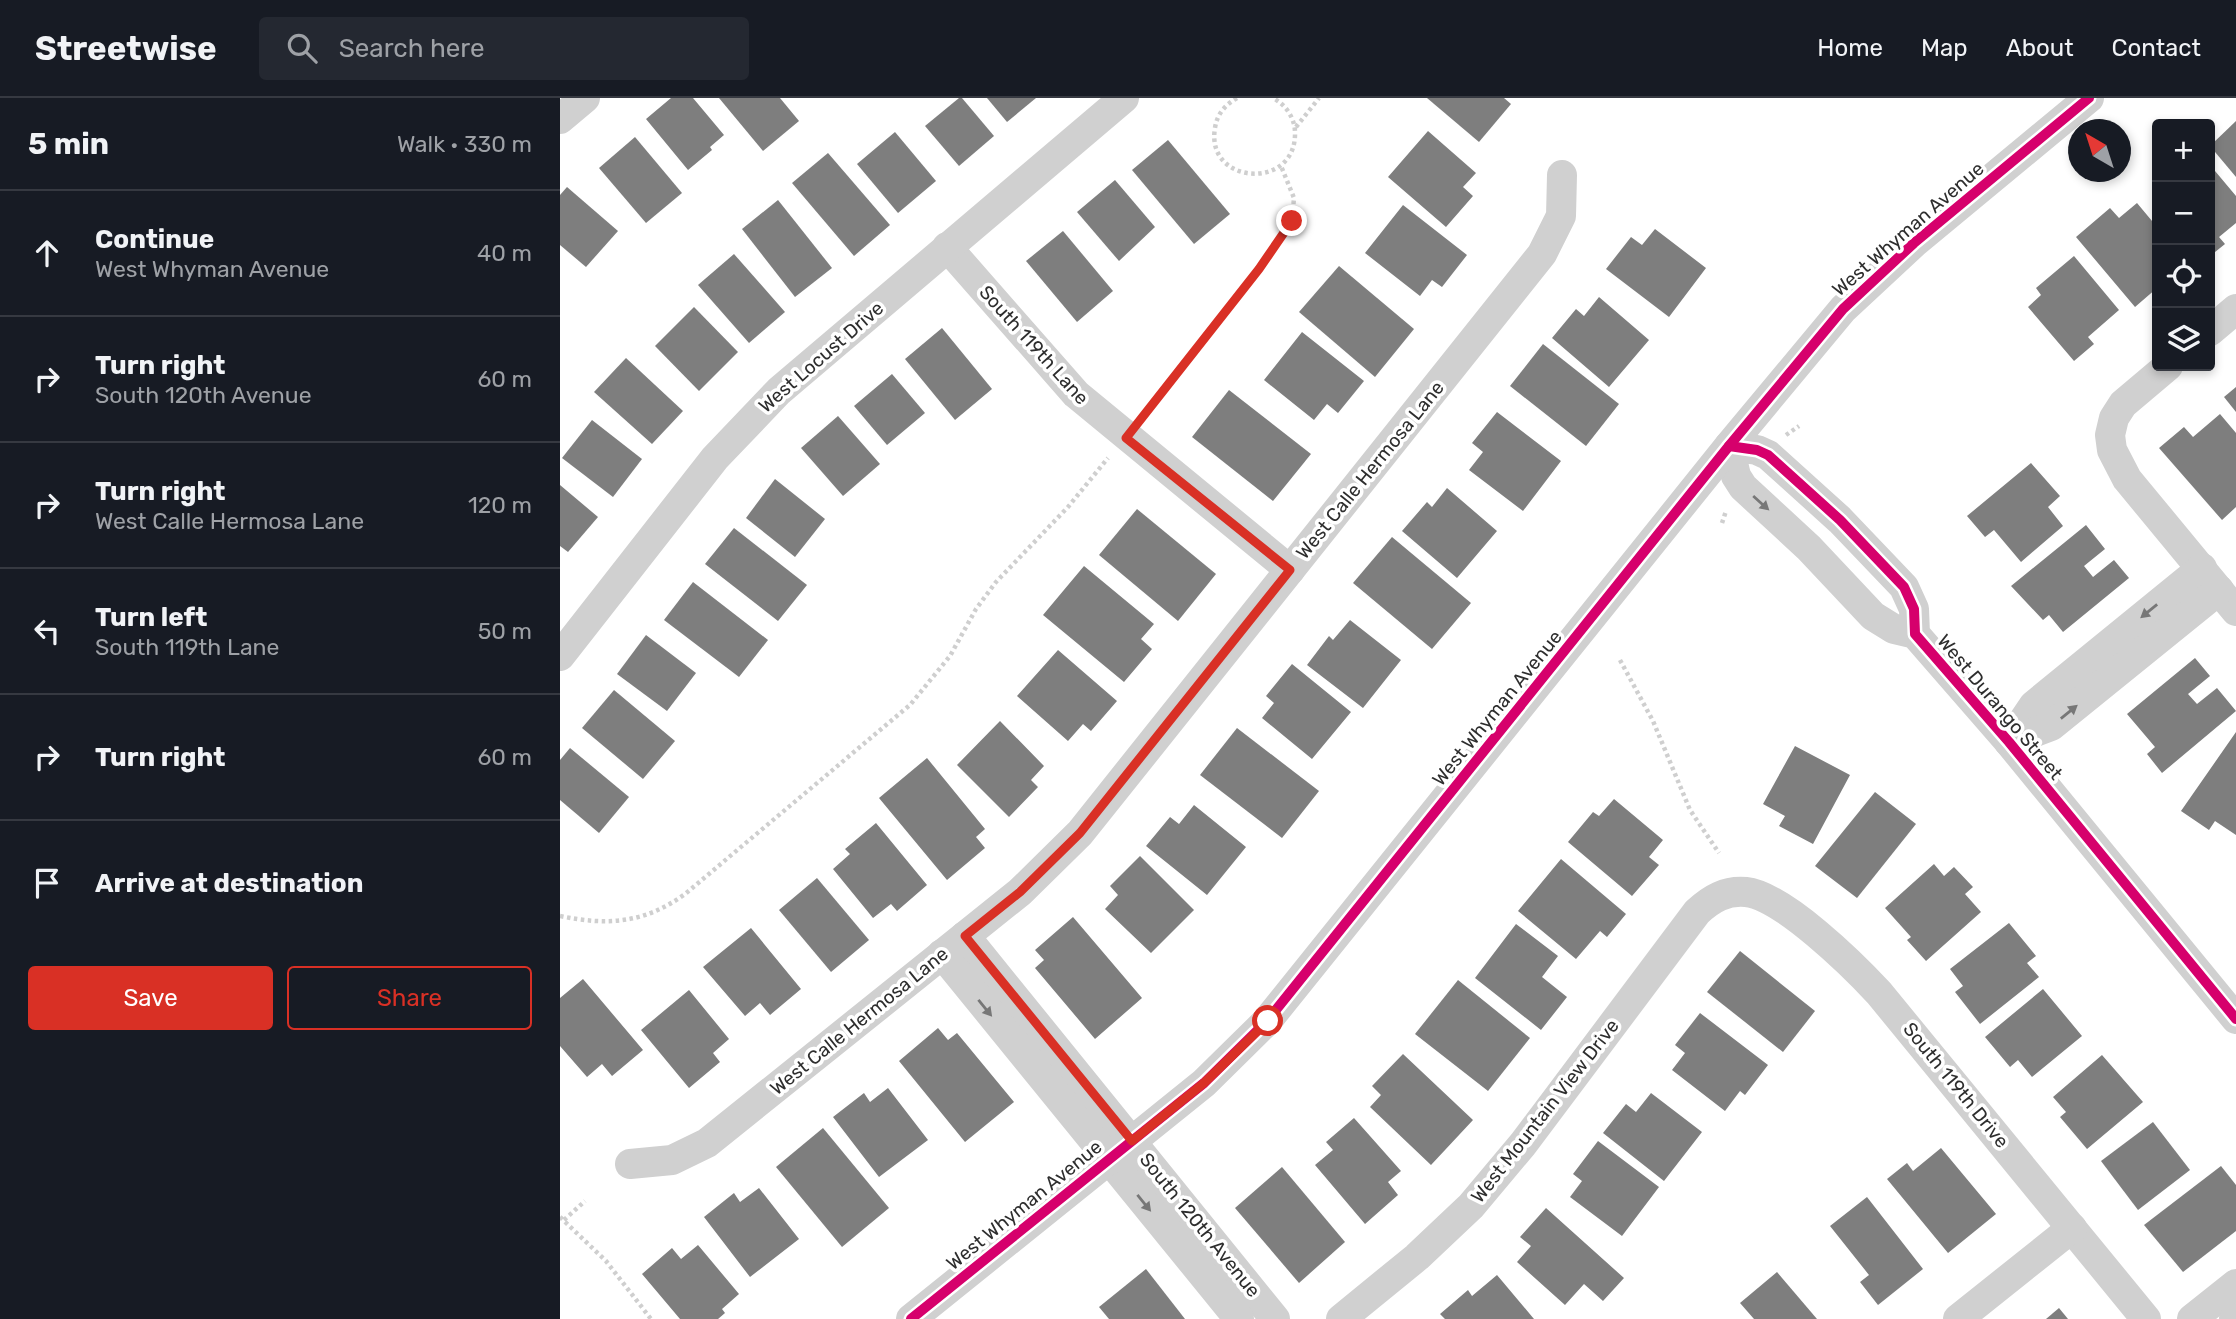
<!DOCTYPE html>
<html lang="en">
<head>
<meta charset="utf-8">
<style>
  :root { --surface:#171b24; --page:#242831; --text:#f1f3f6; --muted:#9ea1a6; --line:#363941; --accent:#d93025 }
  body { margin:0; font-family:Rubik,sans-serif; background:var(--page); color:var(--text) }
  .controls { position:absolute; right:21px; top:21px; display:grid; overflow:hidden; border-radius:7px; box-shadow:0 4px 10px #0003 }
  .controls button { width:63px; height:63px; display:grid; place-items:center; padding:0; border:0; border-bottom:2px solid var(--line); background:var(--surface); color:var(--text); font:35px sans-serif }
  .compass { position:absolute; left:1508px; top:21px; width:63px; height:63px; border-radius:50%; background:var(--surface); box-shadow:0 4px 10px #0003; rotate:321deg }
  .stop { position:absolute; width:21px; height:21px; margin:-16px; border:5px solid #d93025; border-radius:50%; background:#fff }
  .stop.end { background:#d93025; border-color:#fff; box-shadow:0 2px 7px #0008 }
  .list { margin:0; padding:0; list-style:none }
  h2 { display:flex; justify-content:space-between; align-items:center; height:91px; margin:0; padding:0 28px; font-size:30px }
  h2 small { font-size:23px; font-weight:400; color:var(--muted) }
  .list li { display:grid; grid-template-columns:46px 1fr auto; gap:21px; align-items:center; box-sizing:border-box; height:126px; padding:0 28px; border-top:2px solid var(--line) }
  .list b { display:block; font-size:26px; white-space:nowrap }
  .list p { margin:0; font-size:23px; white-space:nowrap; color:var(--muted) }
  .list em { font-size:23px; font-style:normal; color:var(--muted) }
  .actions { display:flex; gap:14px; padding:21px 28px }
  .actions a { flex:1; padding:16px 0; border:2px solid var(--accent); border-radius:7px; text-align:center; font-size:24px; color:var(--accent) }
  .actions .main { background:var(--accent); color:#fff }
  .icon { flex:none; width:38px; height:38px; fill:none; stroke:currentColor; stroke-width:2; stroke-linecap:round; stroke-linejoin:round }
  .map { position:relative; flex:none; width:1676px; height:1221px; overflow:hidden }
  header { display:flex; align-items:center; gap:42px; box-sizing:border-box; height:98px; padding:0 35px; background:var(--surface); border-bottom:2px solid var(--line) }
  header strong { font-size:33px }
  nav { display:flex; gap:38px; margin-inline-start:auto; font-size:24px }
  .search { width:490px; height:63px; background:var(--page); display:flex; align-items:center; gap:18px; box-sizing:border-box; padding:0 24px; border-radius:7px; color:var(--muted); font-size:26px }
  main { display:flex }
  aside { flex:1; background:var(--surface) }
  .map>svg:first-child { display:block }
  .building { fill:#7e7e7e }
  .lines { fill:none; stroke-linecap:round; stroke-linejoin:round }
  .path { stroke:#cfcfcf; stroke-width:4.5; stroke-dasharray:3.5 3.5; stroke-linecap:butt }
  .minor { stroke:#d0d0d0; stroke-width:30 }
  .cycleway-casing { stroke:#fff; stroke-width:15 }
  .cycleway { stroke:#d6006c; stroke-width:10 }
  .oneway { fill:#777 }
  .route { stroke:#d93025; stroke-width:9 }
  .labels { text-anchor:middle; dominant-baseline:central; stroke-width:7; stroke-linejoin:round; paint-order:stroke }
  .street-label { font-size:19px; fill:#2e2e2e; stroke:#fff }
</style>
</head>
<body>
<header>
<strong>Streetwise</strong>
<div class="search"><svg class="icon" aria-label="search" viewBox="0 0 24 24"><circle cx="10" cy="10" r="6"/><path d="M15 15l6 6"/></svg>Search here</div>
<nav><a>Home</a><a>Map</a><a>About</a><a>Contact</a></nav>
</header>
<main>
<aside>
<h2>5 min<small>Walk · 330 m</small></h2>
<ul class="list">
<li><svg class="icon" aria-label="ahead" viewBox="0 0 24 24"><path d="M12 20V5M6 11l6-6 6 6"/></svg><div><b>Continue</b><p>West Whyman Avenue</p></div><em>40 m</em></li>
<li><svg class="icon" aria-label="right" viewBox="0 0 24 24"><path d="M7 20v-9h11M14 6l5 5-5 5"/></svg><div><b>Turn right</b><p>South 120th Avenue</p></div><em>60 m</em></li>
<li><svg class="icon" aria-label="right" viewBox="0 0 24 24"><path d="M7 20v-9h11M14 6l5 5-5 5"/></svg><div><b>Turn right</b><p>West Calle Hermosa Lane</p></div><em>120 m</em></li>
<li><svg class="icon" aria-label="left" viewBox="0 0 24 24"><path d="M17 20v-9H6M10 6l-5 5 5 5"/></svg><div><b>Turn left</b><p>South 119th Lane</p></div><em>50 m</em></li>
<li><svg class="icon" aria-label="right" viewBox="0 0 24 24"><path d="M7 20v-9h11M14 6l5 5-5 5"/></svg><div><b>Turn right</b></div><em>60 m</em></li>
<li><svg class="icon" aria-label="arrive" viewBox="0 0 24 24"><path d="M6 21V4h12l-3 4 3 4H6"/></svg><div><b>Arrive at destination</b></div></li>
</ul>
<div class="actions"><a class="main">Save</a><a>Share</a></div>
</aside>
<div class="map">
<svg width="1676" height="1221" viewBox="0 0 1676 1221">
  <rect width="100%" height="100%" fill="#fff"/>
  <!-- building -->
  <g class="building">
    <path d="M111,0H133L164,37L150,49L152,52L128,72L86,21Z"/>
    <path d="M159,0H220L239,23L203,53Z"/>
    <path d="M399,0H402L434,38L399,68L365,28Z"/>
    <path d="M427,0H476L447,24Z"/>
    <path d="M867,0H944L951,6L919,44Z"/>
    <path d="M1676,23V79L1650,48Z"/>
    <path d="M868,33L916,75L903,89L913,98L886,129L828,79Z"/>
    <path d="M335,34L376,83L338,115L297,66Z"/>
    <path d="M75,39L122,95L86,125L39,70Z"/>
    <path d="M608,42L670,116L634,146L572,72Z"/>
    <path d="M268,55L330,127L294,158L232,85Z"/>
    <path d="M1650,67L1676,98V125L1659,139L1665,146L1650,158Z"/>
    <path d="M555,82L595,129L559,163L517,114Z"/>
    <path d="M7,89L58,133L26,169L0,147V97Z"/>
    <path d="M218,102L272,170L235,199L182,131Z"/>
    <path d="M1577,105L1597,129V190L1575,209L1516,139L1550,110L1559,120Z"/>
    <path d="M843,107L907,157L882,189L872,182L860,198L805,155Z"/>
    <path d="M1095,131L1146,170L1109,219L1046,171L1071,139L1082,147Z"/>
    <path d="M503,133L553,193L517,224L466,163Z"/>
    <path d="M174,156L225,214L189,245L138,187Z"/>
    <path d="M1514,158L1559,212L1528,239L1534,246L1514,263L1468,209L1481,197L1476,190Z"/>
    <path d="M779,168L854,231L815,279L739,214Z"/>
    <path d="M1039,199L1089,242L1049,289L992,240L1016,211L1024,218Z"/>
    <path d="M134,209L178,254L139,293L95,248Z"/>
    <path d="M382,230L432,291L395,322L345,261Z"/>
    <path d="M742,234L804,283L778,315L767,306L754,322L704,282Z"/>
    <path d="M983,246L1059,306L1026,348L950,288Z"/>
    <path d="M66,260L123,313L92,346L34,294Z"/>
    <path d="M332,276L365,315L327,347L294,308Z"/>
    <path d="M1676,289V314L1664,299Z"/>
    <path d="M669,292L751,356L713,403L632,339Z"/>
    <path d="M937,314L1001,363L963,413L909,372L923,354L912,345Z"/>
    <path d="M1660,316L1676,335V409L1662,422L1599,350L1624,329L1633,339Z"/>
    <path d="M278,318L320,366L283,398L241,350Z"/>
    <path d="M32,322L82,361L53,399L2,360Z"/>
    <path d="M1471,365L1500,398L1488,409L1503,428L1461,464L1434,432L1425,439L1407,418Z"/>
    <path d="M215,381L265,421L235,459L186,420Z"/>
    <path d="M0,387L38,419L8,454L0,448Z"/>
    <path d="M887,390L937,433L897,480L842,433L867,404L872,409Z"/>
    <path d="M577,411L656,476L618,523L539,457Z"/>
    <path d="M1526,427L1545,451L1524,468L1533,479L1554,462L1569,480L1503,534L1489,517L1483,522L1451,488Z"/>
    <path d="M174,430L247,487L218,523L145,466Z"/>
    <path d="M832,439L911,505L872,551L793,485Z"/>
    <path d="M524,468L594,526L581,541L592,551L564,584L483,517Z"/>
    <path d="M133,484L208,542L179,579L104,522Z"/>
    <path d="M790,522L841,562L803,610L747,567L769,538L773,542Z"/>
    <path d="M86,537L136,575L107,613L57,576Z"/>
    <path d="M498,552L557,603L531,633L523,626L508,643L457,598Z"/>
    <path d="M1635,560L1650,578L1628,596L1637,606L1657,590L1676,613L1602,675L1587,656L1595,649L1567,616Z"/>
    <path d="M732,566L791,614L752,661L702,620L714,605L706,598Z"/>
    <path d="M54,592L115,643L83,681L22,630Z"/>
    <path d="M440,623L484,668L471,682L478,689L449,719L397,667Z"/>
    <path d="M677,630L759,693L722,740L640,677Z"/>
    <path d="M1676,634V737L1655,723L1649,732L1621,713Z"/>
    <path d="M1235,648L1290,677L1253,746L1219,728L1225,718L1203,706Z"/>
    <path d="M10,650L69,699L39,735L0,702V662Z"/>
    <path d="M367,660L425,731L416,739L425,750L387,782L319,700Z"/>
    <path d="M1315,694L1356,726L1297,800L1255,768Z"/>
    <path d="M1054,701L1103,742L1089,759L1099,767L1072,798L1008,744L1033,714L1039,718Z"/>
    <path d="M634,707L686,749L647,797L586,748L610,719L619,726Z"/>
    <path d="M316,725L367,787L337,813L331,806L313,820L273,771L290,756L285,751Z"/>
    <path d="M580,758L634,812L591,855L545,811L558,797L550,788Z"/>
    <path d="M1001,761L1066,816L1047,839L1040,833L1016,861L958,813Z"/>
    <path d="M1374,766L1384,778L1394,769L1413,789L1405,796L1421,814L1366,863L1347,842L1351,839L1325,810Z"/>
    <path d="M257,780L309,842L271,874L219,812Z"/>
    <path d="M513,819L582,900L535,941L475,870L484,862L475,852Z"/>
    <path d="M1449,825L1476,858L1467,865L1479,879L1420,926L1395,894L1403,888L1390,871Z"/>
    <path d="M956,826L998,858L982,879L1007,899L981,932L915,880Z"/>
    <path d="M191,830L241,891L210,917L200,905L185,918L143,869Z"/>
    <path d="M1180,853L1255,913L1223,954L1147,894Z"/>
    <path d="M23,881L83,952L52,978L42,966L27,979L0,948V900Z"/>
    <path d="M898,882L970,940L928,993L855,936Z"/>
    <path d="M1483,891L1522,938L1472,979L1458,962L1450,969L1425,939Z"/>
    <path d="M129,892L169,941L153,955L160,964L129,990L81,932Z"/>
    <path d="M1140,915L1208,967L1185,997L1180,993L1165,1013L1112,972L1125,955L1115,947Z"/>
    <path d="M378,930L388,942L397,935L454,1004L405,1044L339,963Z"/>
    <path d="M843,956L913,1022L871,1067L810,1009L821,997L812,988Z"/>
    <path d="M1542,957L1583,1004L1527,1051L1500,1019L1506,1014L1493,999Z"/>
    <path d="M328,990L368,1042L319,1079L273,1019L304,995L310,1004Z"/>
    <path d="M1091,995L1142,1034L1104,1083L1043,1035L1066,1006L1076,1014Z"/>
    <path d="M794,1020L841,1073L828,1084L838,1097L805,1126L755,1067L773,1052L766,1044Z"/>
    <path d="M1593,1024L1630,1072L1578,1112L1541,1063Z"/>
    <path d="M263,1030L329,1110L282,1149L216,1069Z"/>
    <path d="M1038,1043L1099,1089L1062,1138L1010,1099L1022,1083L1013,1076Z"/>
    <path d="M1381,1050L1436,1116L1388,1155L1327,1081L1347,1065L1353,1073Z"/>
    <path d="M1661,1068L1676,1087V1133L1623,1174L1584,1127Z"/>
    <path d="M722,1069L785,1144L739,1185L675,1110Z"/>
    <path d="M199,1090L239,1141L190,1179L144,1119L174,1095L180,1104Z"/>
    <path d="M1307,1099L1363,1171L1318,1207L1300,1184L1309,1177L1270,1128Z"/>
    <path d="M986,1110L1064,1180L1043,1203L1024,1186L1005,1207L957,1164L971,1148L960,1139Z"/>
    <path d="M138,1147L179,1196L162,1211L165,1215L158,1221H120L82,1176L112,1150L121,1161Z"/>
    <path d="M586,1171L625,1221H549L539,1209Z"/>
    <path d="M1217,1174L1257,1221H1194L1180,1205Z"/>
    <path d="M937,1177L974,1221H885L880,1216L908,1192L912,1198Z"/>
    <path d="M1499,1210L1508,1221H1486Z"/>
  </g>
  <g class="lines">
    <!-- path -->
    <g class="path">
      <path d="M677,0C665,7 657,16 655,30C645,87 736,93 735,35C735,20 726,7 713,0"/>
      <path d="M736,29L759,0"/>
      <path d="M585,315L700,171L732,123L734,100L721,68"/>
      <path d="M1226,337L1239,328"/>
      <path d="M1162,425L1166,413"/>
      <path d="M1060,562L1093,623L1130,712L1159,755"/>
      <path d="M0,818C48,828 85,825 125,796L350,607L390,558L416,511L436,484L508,409L548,360"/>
      <path d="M0,1119L46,1163L91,1221"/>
      <path d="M4,1122L25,1103"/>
    </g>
    <!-- minor -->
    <g class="minor">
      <path d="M0,21L25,0"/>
      <path d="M387,149L516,296L730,472"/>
      <path d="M1650,233L1676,211"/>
      <path d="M1608,268L1563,306L1554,320L1550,337L1552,352L1567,381L1676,513"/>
      <path d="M1355,536L1354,511L1344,489L1280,422L1208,357L1197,352L1169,348L1176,378L1183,389L1249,450L1313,518L1334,531L1355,536L1449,644L1676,921"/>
      <path d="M0,558L155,360L219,293L564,0"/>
      <path d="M1449,644L1474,607L1642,470"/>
      <path d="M1449,644L1491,628L1659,492"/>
      <path d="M405,838L715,1221"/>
      <path d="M382,856L679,1221"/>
      <path d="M70,1066L112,1062L147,1045L460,794L520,735L982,156L1001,118L1002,77"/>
      <path d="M351,1221L644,985L707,923L1169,348L1283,211L1354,145L1529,0"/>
      <path d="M781,1221L857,1159L911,1108L963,1046L1137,814C1151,801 1166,792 1186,794C1223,798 1293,867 1319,895L1586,1221"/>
      <path d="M1398,1221L1512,1130"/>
      <path d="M1632,1221L1676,1186"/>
      <path d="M1674,1221L1676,1220"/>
    </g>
    <defs>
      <g id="cycleway">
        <path d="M1169,348L1197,352L1208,357L1280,422L1344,489L1354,511L1355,536L1449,644L1676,921"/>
        <path d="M351,1221L644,985L707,923L1169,348L1283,211L1354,145L1529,0"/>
      </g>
    </defs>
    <!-- cycleway casing -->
    <use href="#cycleway" class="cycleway-casing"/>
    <!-- cycleway -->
    <use href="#cycleway" class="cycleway"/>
  </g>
  <!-- one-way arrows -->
  <defs><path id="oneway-solid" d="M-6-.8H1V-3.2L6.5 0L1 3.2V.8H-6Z" transform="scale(1.75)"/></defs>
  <g class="oneway">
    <use href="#oneway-solid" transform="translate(1201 405) rotate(42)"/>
    <use href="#oneway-solid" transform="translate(1589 513) rotate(141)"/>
    <use href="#oneway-solid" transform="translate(1509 614) rotate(-39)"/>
    <use href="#oneway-solid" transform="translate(425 910) rotate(51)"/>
    <use href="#oneway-solid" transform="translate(584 1105) rotate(51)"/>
  </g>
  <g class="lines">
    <!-- route -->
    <path class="route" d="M708,923L644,985L572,1043L405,838L460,794L520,735L730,472L566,340L699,171L732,123"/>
  </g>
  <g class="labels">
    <!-- street labels -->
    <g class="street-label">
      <text transform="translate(1348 131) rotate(-41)">West Whyman Avenue</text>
      <text transform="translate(474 247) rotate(48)">South 119th Lane</text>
      <text transform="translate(261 259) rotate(-41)">West Locust Drive</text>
      <text transform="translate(810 372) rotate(-51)">West Calle Hermosa Lane</text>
      <text transform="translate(1440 609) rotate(50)">West Durango Street</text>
      <text transform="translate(937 610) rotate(-51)">West Whyman Avenue</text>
      <text transform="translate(299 923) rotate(-39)">West Calle Hermosa Lane</text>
      <text transform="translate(1396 987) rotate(51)">South 119th Drive</text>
      <text transform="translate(985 1013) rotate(-52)">West Mountain View Drive</text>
      <text transform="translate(464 1107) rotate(-39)">West Whyman Avenue</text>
      <text transform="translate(640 1127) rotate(51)">South 120th Avenue</text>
    </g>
  </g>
</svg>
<div class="controls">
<button>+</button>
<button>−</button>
<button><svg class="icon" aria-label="locate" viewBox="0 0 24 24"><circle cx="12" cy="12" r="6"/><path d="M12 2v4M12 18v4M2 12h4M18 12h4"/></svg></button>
<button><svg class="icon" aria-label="layers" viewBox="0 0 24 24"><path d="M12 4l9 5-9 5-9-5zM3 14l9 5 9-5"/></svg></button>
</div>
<svg class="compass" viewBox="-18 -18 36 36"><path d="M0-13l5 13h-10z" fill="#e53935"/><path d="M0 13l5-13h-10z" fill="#9ea1a6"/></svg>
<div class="stop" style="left:708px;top:923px"></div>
<div class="stop end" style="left:732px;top:123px"></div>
</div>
</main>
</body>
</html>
